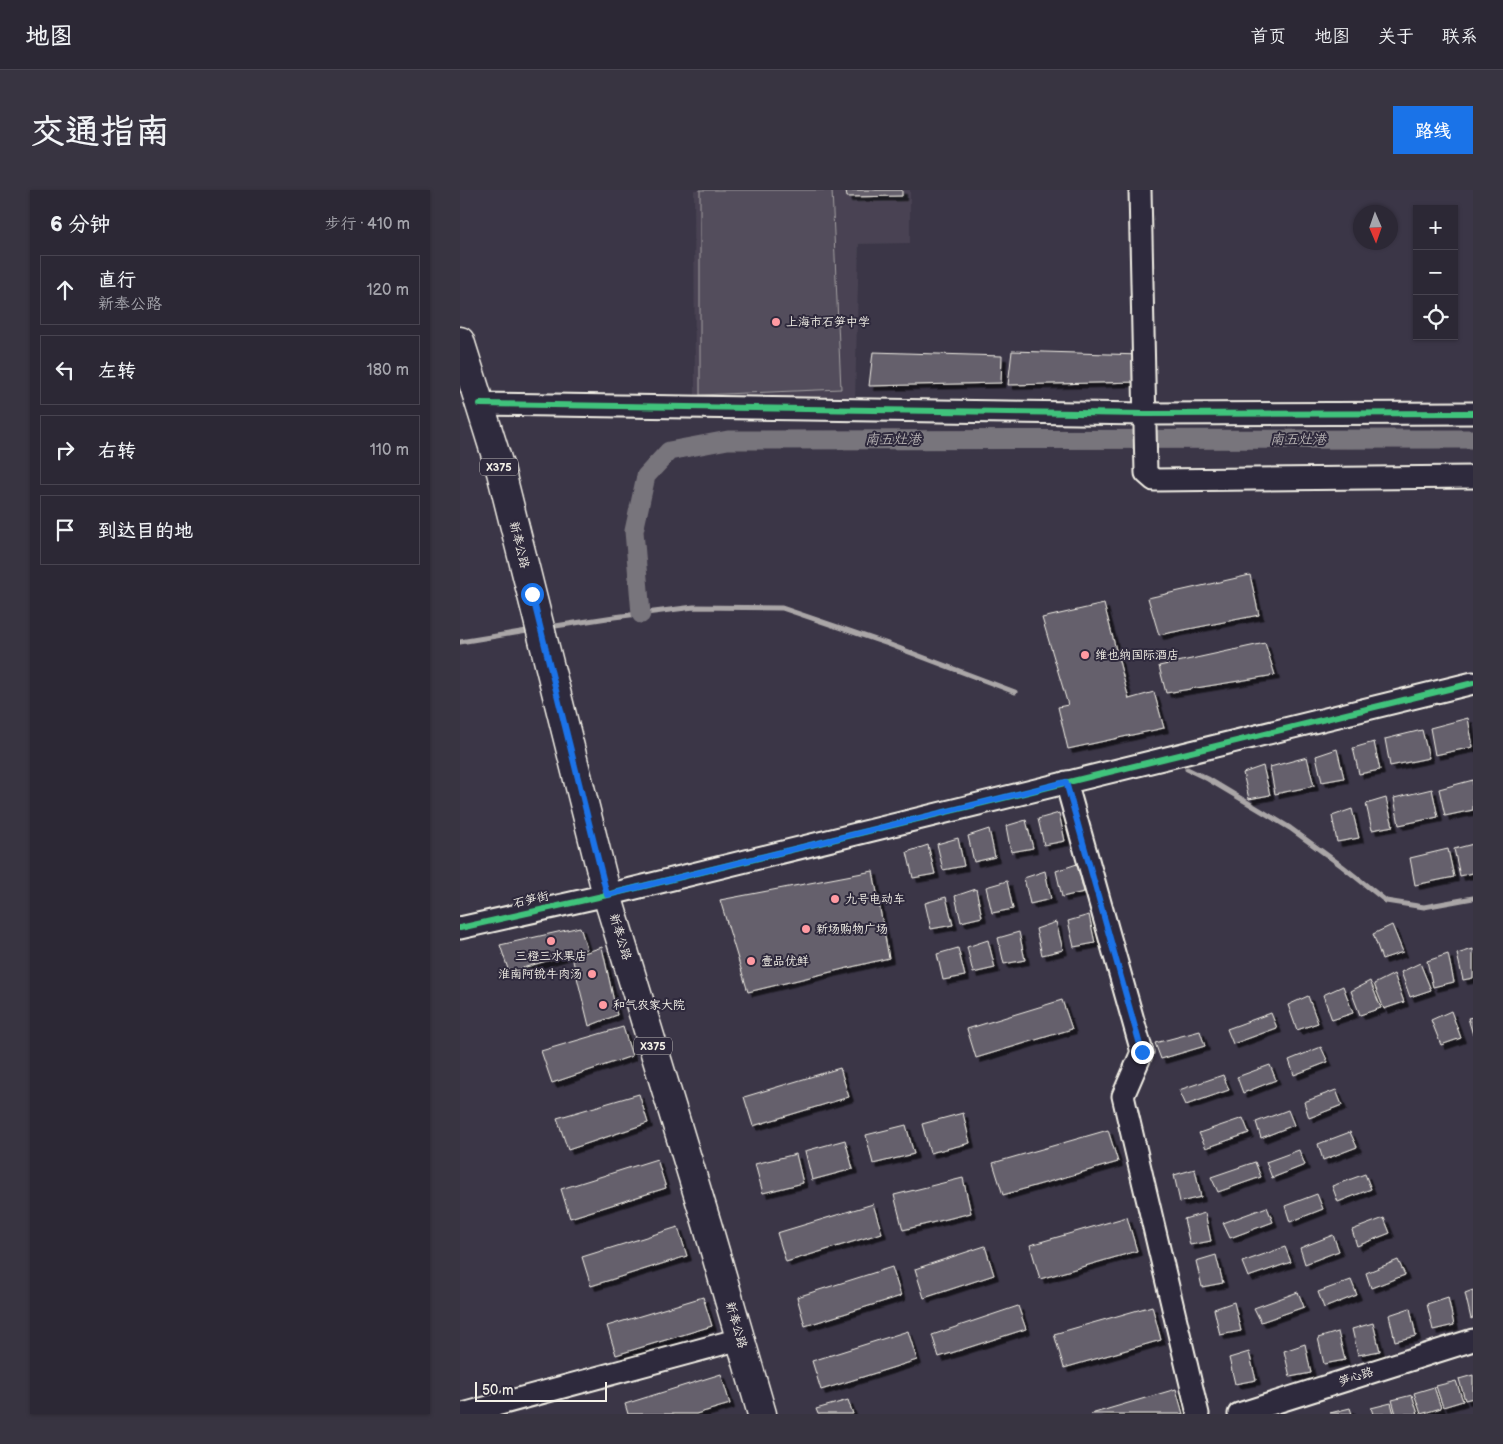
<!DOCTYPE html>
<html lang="zh">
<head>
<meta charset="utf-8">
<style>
  :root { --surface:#2c2835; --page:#383441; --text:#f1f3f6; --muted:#a6a6ad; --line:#484450; --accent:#1a73e8 }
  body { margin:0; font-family:"Balsamiq Sans","LXGW WenKai TC",sans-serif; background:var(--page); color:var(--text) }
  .controls { position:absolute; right:15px; top:15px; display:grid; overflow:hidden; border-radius:0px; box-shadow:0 1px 4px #0004 }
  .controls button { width:45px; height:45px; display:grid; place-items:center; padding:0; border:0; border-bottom:1px solid var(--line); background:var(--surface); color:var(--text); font:25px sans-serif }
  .compass { position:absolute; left:893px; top:15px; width:45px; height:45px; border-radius:50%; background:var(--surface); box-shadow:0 1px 4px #0004; rotate:178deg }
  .scale { position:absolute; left:15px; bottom:12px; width:132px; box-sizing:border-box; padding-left:5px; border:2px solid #f4f1e8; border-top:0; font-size:14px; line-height:18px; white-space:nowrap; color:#f4f1e8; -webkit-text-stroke:4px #2f2a3d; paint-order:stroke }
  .stop { position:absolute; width:15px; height:15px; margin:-11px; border:4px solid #1a73e8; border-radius:50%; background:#fff }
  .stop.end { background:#1a73e8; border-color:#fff; box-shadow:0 1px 5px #0008 }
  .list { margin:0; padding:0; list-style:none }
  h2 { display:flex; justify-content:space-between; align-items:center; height:65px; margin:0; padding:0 20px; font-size:21px }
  h2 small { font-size:16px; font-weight:400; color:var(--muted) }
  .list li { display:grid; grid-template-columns:32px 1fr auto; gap:15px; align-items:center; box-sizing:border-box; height:70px; margin:0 10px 10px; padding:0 10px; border:1px solid var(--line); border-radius:0px }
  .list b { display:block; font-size:19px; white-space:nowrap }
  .list p { margin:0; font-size:16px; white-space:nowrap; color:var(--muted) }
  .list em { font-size:16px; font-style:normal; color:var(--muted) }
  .icon { flex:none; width:28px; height:28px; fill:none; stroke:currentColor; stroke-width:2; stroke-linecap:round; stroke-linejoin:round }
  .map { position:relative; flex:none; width:1013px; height:1224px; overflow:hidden; border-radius:0px }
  header { display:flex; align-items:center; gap:30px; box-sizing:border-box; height:70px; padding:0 25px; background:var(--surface); border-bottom:1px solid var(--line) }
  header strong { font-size:24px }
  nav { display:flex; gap:28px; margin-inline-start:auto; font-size:18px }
  .intro { display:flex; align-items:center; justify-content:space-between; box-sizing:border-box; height:120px; padding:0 30px }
  h1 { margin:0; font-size:35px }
  .button { padding:12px 22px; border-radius:0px; background:var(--accent); color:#fff; font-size:18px; font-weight:700 }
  main { display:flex; gap:30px; padding:0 30px }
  aside { flex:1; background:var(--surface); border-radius:0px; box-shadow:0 1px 4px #0004 }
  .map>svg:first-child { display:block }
  .built { fill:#484352 }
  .green { fill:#534e5c; stroke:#a4a0a2 }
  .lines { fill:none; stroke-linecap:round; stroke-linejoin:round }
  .stream { stroke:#aaa6a7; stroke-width:5 }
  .canal { stroke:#78747b; stroke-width:19 }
  .building { fill:#65616c; stroke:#f4f1e8; filter:url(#shadow) }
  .minor-casing { stroke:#f4f1e8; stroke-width:25 }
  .primary-casing { stroke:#f4f1e8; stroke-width:31 }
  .minor { stroke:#2f2a3d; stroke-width:21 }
  .primary { stroke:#2f2a3d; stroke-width:28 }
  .cycleway-casing { stroke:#2f2a3d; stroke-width:9 }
  .cycleway { stroke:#40c37c; stroke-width:6 }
  .route { stroke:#1a73e8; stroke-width:6 }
  .poi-dot { fill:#ff9aa2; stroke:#2f2a3d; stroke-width:2 }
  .labels { text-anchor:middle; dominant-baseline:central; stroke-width:4; stroke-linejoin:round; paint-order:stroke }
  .shield { fill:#2f2a3d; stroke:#b9b5b5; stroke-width:1 }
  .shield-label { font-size:11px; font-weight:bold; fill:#f4f1e8 }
  .poi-label { font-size:12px; fill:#f4f1e8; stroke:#2f2a3d; text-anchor:start }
  .street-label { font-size:12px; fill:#f4f1e8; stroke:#2f2a3d }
  .water-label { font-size:14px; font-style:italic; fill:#b6b2b2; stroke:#2f2a3d }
</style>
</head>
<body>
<header>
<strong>地图</strong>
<nav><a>首页</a><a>地图</a><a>关于</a><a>联系</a></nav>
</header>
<div class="intro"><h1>交通指南</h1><a class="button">路线</a></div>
<main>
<aside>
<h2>6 分钟<small>步行 · 410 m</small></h2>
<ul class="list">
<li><svg class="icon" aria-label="ahead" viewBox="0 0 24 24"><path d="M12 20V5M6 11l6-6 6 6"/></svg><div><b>直行</b><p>新奉公路</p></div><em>120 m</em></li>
<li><svg class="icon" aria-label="left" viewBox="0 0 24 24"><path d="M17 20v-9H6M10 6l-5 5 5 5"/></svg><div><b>左转</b></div><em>180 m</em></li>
<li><svg class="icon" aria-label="right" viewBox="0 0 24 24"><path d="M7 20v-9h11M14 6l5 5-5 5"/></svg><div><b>右转</b></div><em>110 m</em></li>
<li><svg class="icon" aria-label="arrive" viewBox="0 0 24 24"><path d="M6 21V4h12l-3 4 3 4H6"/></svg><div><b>到达目的地</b></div></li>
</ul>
</aside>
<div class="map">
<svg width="1013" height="1224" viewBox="0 0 1013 1224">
  <defs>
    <filter id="shadow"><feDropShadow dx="4.5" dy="4.5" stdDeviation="0" flood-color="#0009"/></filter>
  </defs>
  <rect width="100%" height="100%" fill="#3b3647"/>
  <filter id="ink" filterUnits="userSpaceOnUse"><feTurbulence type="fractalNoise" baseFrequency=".02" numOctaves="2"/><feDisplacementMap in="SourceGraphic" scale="10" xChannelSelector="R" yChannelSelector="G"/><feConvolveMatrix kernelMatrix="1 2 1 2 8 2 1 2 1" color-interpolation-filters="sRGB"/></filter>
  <g filter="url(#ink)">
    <!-- built -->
    <path class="built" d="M234,0H450V53L399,54L395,211L235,210Z"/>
    <!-- green -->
    <path class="green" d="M240,0H372L381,199L240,205Z"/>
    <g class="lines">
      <!-- stream -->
      <g class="stream">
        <path d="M89,437L154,427L234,417L322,418L428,454L555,502"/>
        <path d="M0,452L73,440"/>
        <path d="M727,579L748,589L830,638L882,676L926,711L964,717L1013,708"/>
      </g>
      <!-- canal -->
      <path class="canal" d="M181,424L174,341L186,286L209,261L268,250L1013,249"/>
    </g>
    <!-- building -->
    <g class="building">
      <path d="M386,0H442V6L387,7Z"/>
      <path d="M552,161L681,165L680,192L548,195Z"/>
      <path d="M413,162L542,166L541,193L409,196Z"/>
      <path d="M790,385L799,425L699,445L688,408Z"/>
      <path d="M644,414L669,509L694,502L704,538L608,559L598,517L608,515L582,428Z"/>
      <path d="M805,453L815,485L706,503L699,476Z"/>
      <path d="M1008,528L1013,557L975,565L970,538Z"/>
      <path d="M962,540L969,568L930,576L925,549Z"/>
      <path d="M914,552L920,580L899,584L893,558Z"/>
      <path d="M877,559L884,588L862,592L856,566Z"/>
      <path d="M847,567L854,596L815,604L810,577Z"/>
      <path d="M803,576L810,605L789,609L783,583Z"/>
      <path d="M1013,590V620L985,626L979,599Z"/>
      <path d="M972,599L978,627L939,635L934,608Z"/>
      <path d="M926,608L933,636L912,640L906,614Z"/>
      <path d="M892,619L899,648L877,652L872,626Z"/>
      <path d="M599,623L605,651L584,655L578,629Z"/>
      <path d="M566,630L573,658L551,662L546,636Z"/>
      <path d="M529,639L535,667L514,672L508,646Z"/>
      <path d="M498,648L504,676L483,680L477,654Z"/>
      <path d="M1013,654V683L1000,686L994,659Z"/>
      <path d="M468,655L475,684L453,688L447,662Z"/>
      <path d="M988,659L994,687L955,695L950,668Z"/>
      <path d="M617,674L624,702L602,707L596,681Z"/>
      <path d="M413,681L429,768L288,802L260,710Z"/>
      <path d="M585,681L591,709L570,714L564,688Z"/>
      <path d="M547,691L553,719L532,723L526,697Z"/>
      <path d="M516,699L522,727L501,732L495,706Z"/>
      <path d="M486,707L493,735L471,739L465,713Z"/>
      <path d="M629,725L635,753L614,757L608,731Z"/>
      <path d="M596,732L603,760L582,765L576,739Z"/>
      <path d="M932,735L943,762L922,769L913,744Z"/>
      <path d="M120,737L127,759L49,782L40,755Z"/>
      <path d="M559,742L565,770L544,774L538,748Z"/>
      <path d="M528,750L535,778L513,783L507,757Z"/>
      <path d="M142,757L157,825L129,836L112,767Z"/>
      <path d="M498,758L505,786L483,790L477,764Z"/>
      <path d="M1013,759V788L1003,790L997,764Z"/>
      <path d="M988,764L994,792L973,797L967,771Z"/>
      <path d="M960,773L971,800L950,807L941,782Z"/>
      <path d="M934,784L944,812L924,819L914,794Z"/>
      <path d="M910,791L921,818L900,825L891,801Z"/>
      <path d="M883,796L893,823L872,830L863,805Z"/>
      <path d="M848,806L858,833L837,840L828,815Z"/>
      <path d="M602,810L612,839L516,868L507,839Z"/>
      <path d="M991,821L1001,848L981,855L971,830Z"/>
      <path d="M811,823L817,838L773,854L767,839Z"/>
      <path d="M1013,827V845L1008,828Z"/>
      <path d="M163,837L172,866L92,893L81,861Z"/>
      <path d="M740,841L745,856L701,869L695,853Z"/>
      <path d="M861,857L868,872L834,885L829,870Z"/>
      <path d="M810,875L816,890L783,903L777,887Z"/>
      <path d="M380,878L389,907L293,936L284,907Z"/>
      <path d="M763,885L769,900L726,915L719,900Z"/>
      <path d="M876,900L882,915L849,928L844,912Z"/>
      <path d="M179,904L188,933L108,960L97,928Z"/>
      <path d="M828,920L834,935L801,948L796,932Z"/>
      <path d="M503,923L510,953L470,963L462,934Z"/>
      <path d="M783,928L789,943L746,958L739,943Z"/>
      <path d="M446,935L454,964L413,974L406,945Z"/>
      <path d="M648,940L658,972L543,1005L533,973Z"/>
      <path d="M890,942L897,957L863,970L858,954Z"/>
      <path d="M385,950L393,979L352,990L345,961Z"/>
      <path d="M839,960L845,975L812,988L806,972Z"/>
      <path d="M336,964L343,993L303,1003L295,974Z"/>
      <path d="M197,969L206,998L110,1028L101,999Z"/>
      <path d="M795,972L801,987L758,1002L751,987Z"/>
      <path d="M735,979L741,1007L720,1012L714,985Z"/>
      <path d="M905,984L911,999L878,1012L872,996Z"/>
      <path d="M503,988L511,1023L443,1040L434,1005Z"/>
      <path d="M857,1004L863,1019L830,1032L825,1016Z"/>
      <path d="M413,1014L422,1043L326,1072L317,1043Z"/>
      <path d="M807,1017L813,1032L770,1048L763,1033Z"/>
      <path d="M745,1023L751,1051L730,1055L724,1029Z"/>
      <path d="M667,1027L677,1061L580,1089L570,1055Z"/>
      <path d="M924,1028L930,1043L897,1056L892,1040Z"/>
      <path d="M218,1037L227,1066L131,1096L122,1067Z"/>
      <path d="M873,1045L879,1061L845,1074L840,1058Z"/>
      <path d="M525,1056L534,1085L464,1108L455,1079Z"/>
      <path d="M825,1057L831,1072L788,1087L782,1072Z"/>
      <path d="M756,1065L763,1093L742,1097L736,1071Z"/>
      <path d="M938,1070L945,1085L911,1098L906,1083Z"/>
      <path d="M432,1077L441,1106L345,1136L337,1107Z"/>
      <path d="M891,1090L897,1105L864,1118L858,1102Z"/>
      <path d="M1013,1100V1128L1011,1129L1005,1103Z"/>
      <path d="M838,1102L844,1117L801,1132L794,1118Z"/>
      <path d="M243,1107L252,1136L156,1165L147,1136Z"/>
      <path d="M988,1107L994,1135L973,1140L967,1114Z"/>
      <path d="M774,1112L781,1141L760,1145L754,1119Z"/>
      <path d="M558,1116L566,1139L479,1167L472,1145Z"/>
      <path d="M692,1116L701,1150L604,1178L594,1144Z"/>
      <path d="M950,1118L956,1146L935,1151L929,1125Z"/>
      <path d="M913,1133L920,1161L898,1165L892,1139Z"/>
      <path d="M448,1141L457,1170L361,1200L352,1171Z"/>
      <path d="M878,1142L885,1170L864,1174L858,1148Z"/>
      <path d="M845,1154L851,1183L830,1187L824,1161Z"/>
      <path d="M789,1162L796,1190L775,1194L769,1168Z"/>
      <path d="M261,1184L270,1214L236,1224H168L165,1214Z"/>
      <path d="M1013,1185V1208L1005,1210L999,1189Z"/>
      <path d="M996,1191L1003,1211L983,1217L976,1196Z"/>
      <path d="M974,1197L981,1218L961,1224L954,1203Z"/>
      <path d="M716,1199L723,1224H631Z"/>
      <path d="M952,1205L958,1224H936L932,1210Z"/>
      <path d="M388,1210L393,1224H358L356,1219Z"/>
      <path d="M931,1213L934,1224H913L911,1218Z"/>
      <path d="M890,1218L892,1224L870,1223Z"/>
    </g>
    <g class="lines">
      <defs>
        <g id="minor">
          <path d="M680,0L686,283L694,290L1013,287"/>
          <path d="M20,214L685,224L1013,223"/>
          <path d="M606,592L682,862L663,906L738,1224"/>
          <path d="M0,738L147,705L1013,493"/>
          <path d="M3,1224L280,1149"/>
          <path d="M779,1224L1013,1150"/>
        </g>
        <path id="primary" d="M0,151L41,282L147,705L247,1034L302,1224"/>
      </defs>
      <!-- minor casing -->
      <use href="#minor" class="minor-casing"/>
      <!-- primary casing -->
      <use href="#primary" class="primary-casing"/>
      <!-- minor -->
      <use href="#minor" class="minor"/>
      <!-- primary -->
      <use href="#primary" class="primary"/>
      <defs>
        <g id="cycleway">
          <path d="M20,214L685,224L1013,223"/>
          <path d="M0,738L147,705L1013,493"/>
        </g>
      </defs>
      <!-- cycleway casing -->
      <use href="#cycleway" class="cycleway-casing"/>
      <!-- cycleway -->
      <use href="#cycleway" class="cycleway"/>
    </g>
  </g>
  <g class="lines" filter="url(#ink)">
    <!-- route -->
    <path class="route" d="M72,404L147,705L606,592L682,862"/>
  </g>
  <!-- markers -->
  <g class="poi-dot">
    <circle cx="316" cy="132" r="5"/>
    <circle cx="625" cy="465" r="5"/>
    <circle cx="375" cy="709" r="5"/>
    <circle cx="346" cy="739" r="5"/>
    <circle cx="91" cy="751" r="5"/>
    <circle cx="291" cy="771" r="5"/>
    <circle cx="132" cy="784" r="5"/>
    <circle cx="143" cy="815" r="5"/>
  </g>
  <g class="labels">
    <!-- shield labels -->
    <g class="shield">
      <rect x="20" y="268.5" width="38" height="17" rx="4"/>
      <rect x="174" y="847.5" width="38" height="17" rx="4"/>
    </g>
    <g class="shield-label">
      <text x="39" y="277">X375</text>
      <text x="193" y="856">X375</text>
    </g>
    <!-- poi labels -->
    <g class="poi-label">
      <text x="326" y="132">上海市石笋中学</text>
      <text x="635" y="465">维也纳国际酒店</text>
      <text x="385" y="709">九号电动车</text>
      <text x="356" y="739">新场购物广场</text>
      <text x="91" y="766" text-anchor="middle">三橙三水果店</text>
      <text x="301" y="771">壹品优鲜</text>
      <text x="122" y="784" text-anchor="end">淮南阿锐牛肉汤</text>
      <text x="153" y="815">和气农家大院</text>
    </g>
    <!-- street labels -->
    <g class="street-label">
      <text transform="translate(59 355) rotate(76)">新奉公路</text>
      <text transform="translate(71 710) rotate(-13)">石笋街</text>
      <text transform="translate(160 747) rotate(73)">新奉公路</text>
      <text transform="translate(276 1135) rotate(74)">新奉公路</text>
      <text transform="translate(896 1187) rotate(-18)">笋心路</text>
    </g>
    <!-- water labels -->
    <g class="water-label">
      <text x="433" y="249">南五灶港</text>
      <text x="838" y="249">南五灶港</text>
    </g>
  </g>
</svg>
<div class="controls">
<button>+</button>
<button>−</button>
<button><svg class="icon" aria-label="locate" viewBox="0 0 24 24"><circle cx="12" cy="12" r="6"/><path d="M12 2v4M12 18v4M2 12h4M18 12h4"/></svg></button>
</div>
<svg class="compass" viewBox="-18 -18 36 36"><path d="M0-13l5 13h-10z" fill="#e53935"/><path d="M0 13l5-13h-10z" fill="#a6a6ad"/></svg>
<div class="scale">50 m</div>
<div class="stop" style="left:72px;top:404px"></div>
<div class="stop end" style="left:682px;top:862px"></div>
</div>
</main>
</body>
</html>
